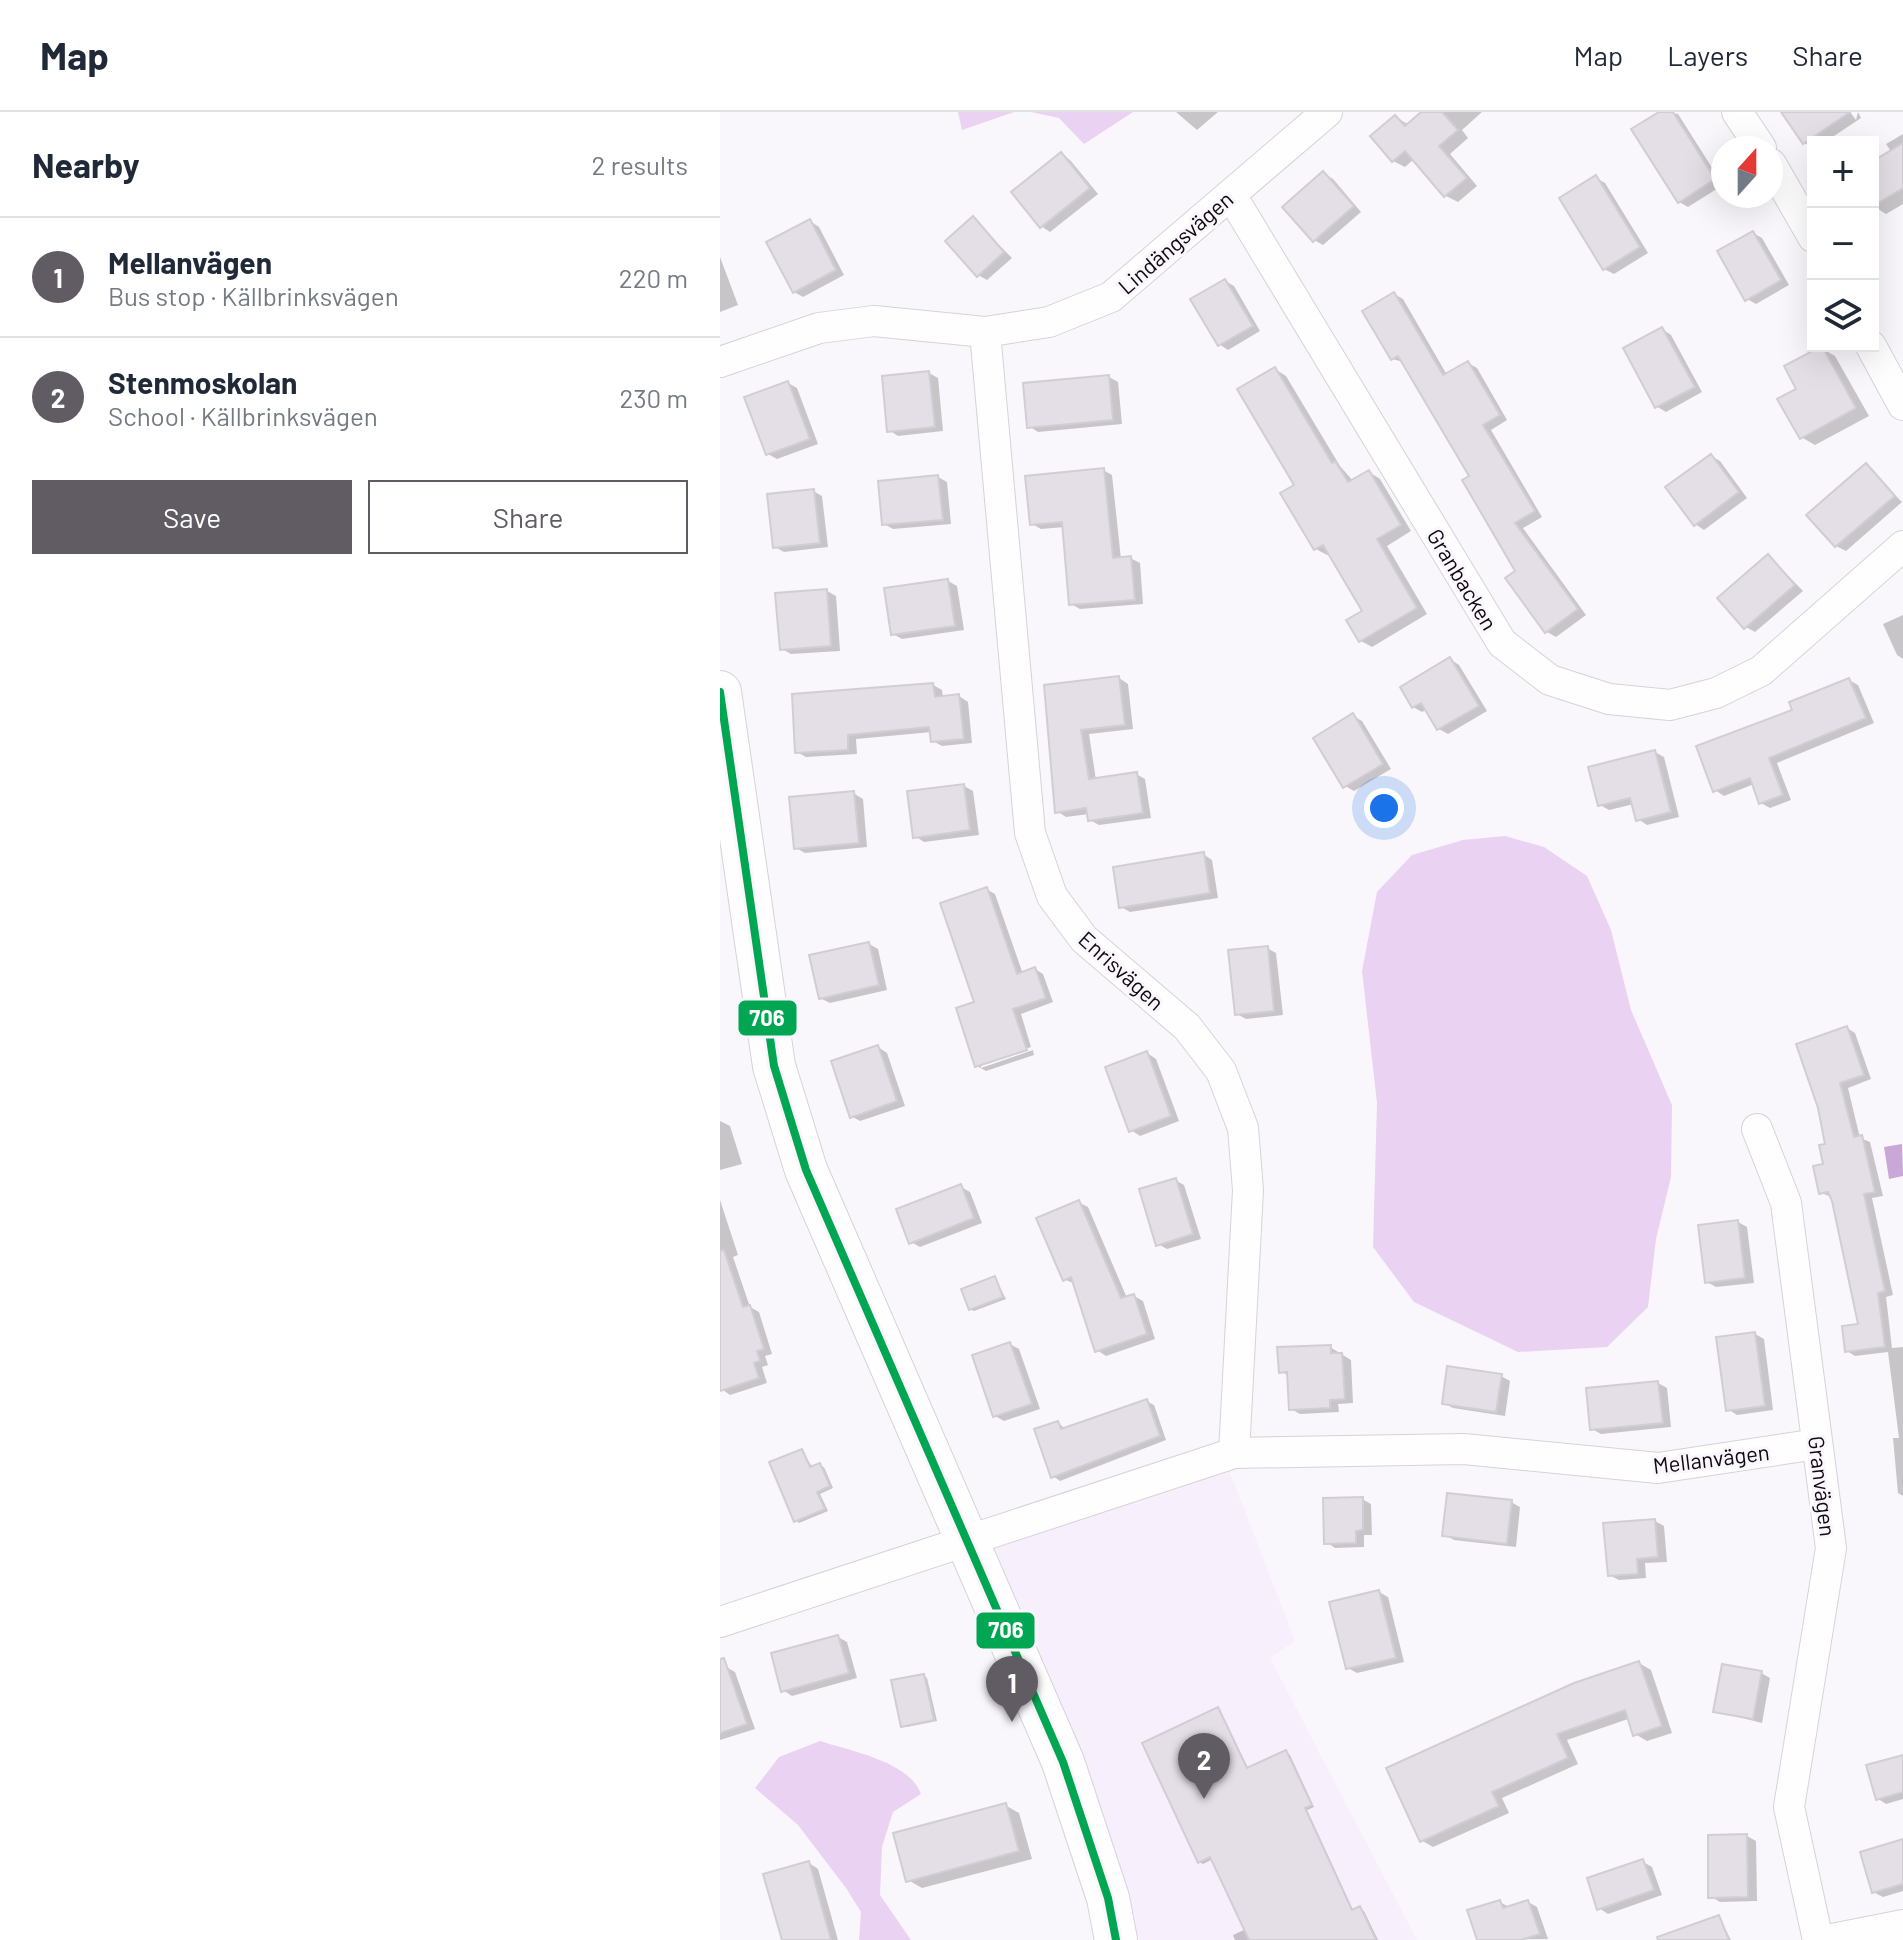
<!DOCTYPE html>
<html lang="en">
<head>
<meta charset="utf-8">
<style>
  :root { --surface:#fff; --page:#f6f6f7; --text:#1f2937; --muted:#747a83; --line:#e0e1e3; --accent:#615c64 }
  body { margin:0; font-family:Barlow,sans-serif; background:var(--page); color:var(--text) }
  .controls { position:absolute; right:24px; top:24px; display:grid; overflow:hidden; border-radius:0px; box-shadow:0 8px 32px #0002 }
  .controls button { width:72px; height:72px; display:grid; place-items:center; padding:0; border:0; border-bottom:2px solid var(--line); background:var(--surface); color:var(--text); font:40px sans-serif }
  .compass { position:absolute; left:991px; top:24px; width:72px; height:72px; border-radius:50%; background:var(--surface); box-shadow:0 8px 32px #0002; rotate:21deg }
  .you { position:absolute; left:664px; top:696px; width:28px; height:28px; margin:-20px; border:6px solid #fff; border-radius:50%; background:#1a73e8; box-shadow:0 0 0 12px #1a73e833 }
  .badge { display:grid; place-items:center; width:52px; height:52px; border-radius:50%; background:var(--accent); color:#fff; font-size:26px; font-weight:700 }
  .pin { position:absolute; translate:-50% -66px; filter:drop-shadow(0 2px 4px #0008) }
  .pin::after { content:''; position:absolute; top:42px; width:28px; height:24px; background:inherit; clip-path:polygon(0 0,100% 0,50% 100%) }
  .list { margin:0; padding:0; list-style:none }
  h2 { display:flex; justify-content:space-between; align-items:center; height:104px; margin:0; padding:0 32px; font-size:34px }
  h2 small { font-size:26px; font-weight:400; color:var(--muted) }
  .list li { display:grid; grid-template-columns:52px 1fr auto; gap:24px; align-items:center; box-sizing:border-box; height:120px; padding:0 32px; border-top:2px solid var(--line) }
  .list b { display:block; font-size:30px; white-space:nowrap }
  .list p { margin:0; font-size:26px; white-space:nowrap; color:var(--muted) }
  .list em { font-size:26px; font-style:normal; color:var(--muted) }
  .actions { display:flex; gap:16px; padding:24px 32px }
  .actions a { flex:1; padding:18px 0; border:2px solid var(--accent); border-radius:0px; text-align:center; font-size:28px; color:var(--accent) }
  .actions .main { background:var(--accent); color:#fff }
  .icon { flex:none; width:44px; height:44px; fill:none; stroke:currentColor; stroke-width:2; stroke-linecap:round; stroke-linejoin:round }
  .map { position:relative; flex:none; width:1183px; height:1828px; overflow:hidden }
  header { display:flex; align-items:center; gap:48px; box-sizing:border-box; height:112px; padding:0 40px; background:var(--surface); border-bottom:2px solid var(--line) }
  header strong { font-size:38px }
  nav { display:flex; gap:44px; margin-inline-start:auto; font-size:28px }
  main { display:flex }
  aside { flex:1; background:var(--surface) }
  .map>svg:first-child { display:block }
  .built { fill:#f8effd }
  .green { fill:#ead2f3 }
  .water { fill:#c9a7d7 }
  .shadow { fill:#0003 }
  .building { fill:#e4dfe6; stroke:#d2cdd5; stroke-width:2 }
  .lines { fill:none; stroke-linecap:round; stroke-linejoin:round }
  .street-casing { stroke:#d7d2da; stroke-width:32 }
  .secondary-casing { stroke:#d7d2da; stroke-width:44 }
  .street { stroke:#fefefe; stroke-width:30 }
  .secondary { stroke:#fefefe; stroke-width:42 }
  .bus-1-casing { stroke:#faf6fc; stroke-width:14 }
  .bus-1 { stroke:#00a651; stroke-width:8 }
  .labels { text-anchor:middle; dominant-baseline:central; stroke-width:6; stroke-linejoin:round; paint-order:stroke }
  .street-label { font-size:22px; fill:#0f0812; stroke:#faf6fc }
  .line-badge { stroke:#faf6fc; stroke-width:3 }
  .badge-label { font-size:22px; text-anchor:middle; font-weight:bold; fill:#fff }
</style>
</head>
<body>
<header>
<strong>Map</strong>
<nav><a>Map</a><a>Layers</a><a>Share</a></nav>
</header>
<main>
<aside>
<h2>Nearby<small>2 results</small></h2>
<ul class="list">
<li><span class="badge">1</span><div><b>Mellanvägen</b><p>Bus stop · Källbrinksvägen</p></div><em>220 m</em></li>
<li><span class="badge">2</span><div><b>Stenmoskolan</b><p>School · Källbrinksvägen</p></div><em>230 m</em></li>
</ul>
<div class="actions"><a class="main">Save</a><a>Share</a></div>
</aside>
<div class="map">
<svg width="1183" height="1828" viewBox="0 0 1183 1828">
  <rect width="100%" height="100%" fill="#f9f7fb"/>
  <!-- built -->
  <path class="built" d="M506,1350L575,1529L550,1546L697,1828H402L244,1441Z"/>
  <!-- green -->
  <g class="green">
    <path d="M238,0H294L242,18Z"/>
    <path d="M311,0H413L364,32L339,6Z"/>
    <path d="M785,724L824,735L867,764L891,818L911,898L952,993L951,1065L936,1127L928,1195L887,1235L798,1240L694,1190L653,1135L657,991L642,859L657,780L692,743L743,728Z"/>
    <path d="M100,1629C130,1639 189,1649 201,1682L173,1700L162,1735L160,1783L191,1828H139L141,1800L126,1776L78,1713L35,1676L59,1645Z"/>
  </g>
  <!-- water -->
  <path class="water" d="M1182,1032L1183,1064L1169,1067L1164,1035Z"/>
  <!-- shadow -->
  <g class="shadow">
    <path d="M456,0H498L477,18Z"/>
    <path d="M704,0H762L742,18L748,26L730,42L757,74L738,90L726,84L694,47L685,55L673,49L676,5L689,13Z"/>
    <path d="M943,0L958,2L1003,73L968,95L959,90Z"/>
    <path d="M1063,0H1130L1136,8L1138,0L1141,6L1105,30H1093V36L1084,31Z"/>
    <path d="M1183,22V92L1166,102L1153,94V52L1172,41L1166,32Z"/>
    <path d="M341,42L350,48L378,82L330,120L321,114Z"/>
    <path d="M604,62L613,67L641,100L603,133L594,128Z"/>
    <path d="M876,66L885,71L928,141L894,162L884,157Z"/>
    <path d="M253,107L292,146L267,168L258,163Z"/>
    <path d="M90,109L99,115L124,163L83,185L74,180Z"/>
    <path d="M1033,121L1042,126L1069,173L1036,192L1027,187Z"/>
    <path d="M0,145L18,193L0,200Z"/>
    <path d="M505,169L514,174L540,219L508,238L499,232Z"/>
    <path d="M674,182L683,187L727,263L748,251L757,256L787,308L771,318L822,405L803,416L866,503L836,525L827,520L752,365L684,250L672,247Z"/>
    <path d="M942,217L951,223L982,280L946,300L936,294Z"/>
    <path d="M1101,236L1115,244L1149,304L1095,333L1081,325L1079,277Z"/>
    <path d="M555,257L566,264L620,354L633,369L649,360L660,367L691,419L667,434L707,502L652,535L641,529L645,500L611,441L607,443L596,437L576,374Z"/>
    <path d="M209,261L218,266L223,319L178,324L169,318Z"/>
    <path d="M389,265L398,270L402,312L318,320L309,314Z"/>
    <path d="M68,271L77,276L98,332L57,347L48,342Z"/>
    <path d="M991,344L1000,349L1027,386L984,418L975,412Z"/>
    <path d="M1146,354L1182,390L1126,439L1116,434Z"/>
    <path d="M383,358L392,363L401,447L410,446L420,451L423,492L360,497L351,492L345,415L321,417L312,412Z"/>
    <path d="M218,365L227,370L231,412L173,417L164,412Z"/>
    <path d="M93,379L102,384L108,435L64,440L55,435Z"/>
    <path d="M1049,444L1083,479L1035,520L1026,515Z"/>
    <path d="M228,469L237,474L244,518L182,527L173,522Z"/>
    <path d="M107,479L116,484L120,539L71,542L62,537Z"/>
    <path d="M1183,503V547L1177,543L1163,512Z"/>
    <path d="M730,547L739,553L767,599L728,622L719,617L707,597L702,600L693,595Z"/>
    <path d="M399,566L408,572L413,617L369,622L376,668L416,662L425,667L431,706L379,713L370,708L369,702L346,705L337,699L326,575Z"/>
    <path d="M1129,568L1138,573L1154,611L1057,651L1071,688L1050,696L1041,691L1034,672L1004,684L995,678L1074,599Z"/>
    <path d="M213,573L222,578L223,586L239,584L248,590L252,631L222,634L213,629L212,620L136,627L137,642L86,645L77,640Z"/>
    <path d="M633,604L642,609L671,657L634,679L625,674Z"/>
    <path d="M935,640L944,645L959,705L927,713L918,707L914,692L889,698L880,693Z"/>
    <path d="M244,674L253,679L259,723L204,730L195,724Z"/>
    <path d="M133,681L143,687L147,735L85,741L76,736Z"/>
    <path d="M483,742L492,748L498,786L410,800L401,795Z"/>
    <path d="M266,777L275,782L303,862L315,857L323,862L333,890L301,902L311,935L261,952V956L313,938L314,943L266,959L257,954L256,892Z"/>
    <path d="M149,832L158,837L167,878L110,891L100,886Z"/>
    <path d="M547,836L556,841L563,903L526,907L517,902Z"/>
    <path d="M1127,916L1135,921L1151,967L1128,976L1140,1026L1150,1030L1163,1084L1152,1086L1173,1183L1166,1185L1172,1236L1183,1235V1384L1178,1381L1173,1326H1179L1168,1240L1135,1244L1127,1239L1141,1214L1112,1085L1101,1081Z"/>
    <path d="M158,935L167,941L185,994L140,1009L131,1004Z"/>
    <path d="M427,941L436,947L459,1009L420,1024L411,1018Z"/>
    <path d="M0,1009L10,1014L22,1052L0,1058Z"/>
    <path d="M455,1068L464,1073L481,1127L447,1137L438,1132Z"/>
    <path d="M241,1075L250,1080L262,1111L200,1135L191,1130Z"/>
    <path d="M0,1088L18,1143L13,1145L30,1195L39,1200L52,1242L45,1244L48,1253L42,1255L47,1271L10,1283L0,1276Z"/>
    <path d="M358,1090L368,1095L407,1186L414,1184L423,1189L435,1227L386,1244L377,1238L355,1172L344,1167Z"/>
    <path d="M1018,1110L1027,1115L1034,1171L996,1175L987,1170Z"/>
    <path d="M275,1166L286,1187L254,1199L250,1197Z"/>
    <path d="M1035,1222L1044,1227L1053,1298L1017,1303L1008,1297Z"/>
    <path d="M290,1232L299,1237L320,1297L284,1309L275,1304Z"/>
    <path d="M610,1235L631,1248L633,1291L618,1292L619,1300L580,1302L571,1297L570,1265L561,1259Z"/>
    <path d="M781,1264L790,1269L785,1304L733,1296L724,1291Z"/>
    <path d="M938,1271L947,1276L951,1315L881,1322L872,1317Z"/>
    <path d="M426,1289L434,1293L446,1328L340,1369L333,1364L338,1311L346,1317Z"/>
    <path d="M82,1339L93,1356L104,1355L113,1376L100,1382L108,1399L79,1411L76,1408Z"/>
    <path d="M642,1387L651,1392L652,1423H644V1435L615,1436L606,1430Z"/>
    <path d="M791,1390L800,1395L796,1435L734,1428L725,1423Z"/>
    <path d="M935,1409L944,1414L947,1450L925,1451L926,1466L899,1468L889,1463Z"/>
    <path d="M659,1480L668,1485L684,1550L637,1561L628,1556Z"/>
    <path d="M118,1525L127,1530L137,1566L72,1584L63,1578Z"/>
    <path d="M919,1551L931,1558L952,1621L927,1629L915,1622L908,1607L847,1628L858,1652L782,1686L789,1701L713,1735L701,1728Z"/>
    <path d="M6,1555L15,1560L35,1617L0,1628V1557Z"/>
    <path d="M1041,1561L1050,1566L1042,1611L995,1599Z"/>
    <path d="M203,1564L207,1566L217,1609L187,1615L183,1613Z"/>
    <path d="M498,1597L529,1658L566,1640L570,1643L594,1695L587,1698L634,1800L644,1799L658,1828H515L513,1823L526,1817L493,1747L483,1752L479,1750Z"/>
    <path d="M1183,1645V1687L1166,1692L1157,1686Z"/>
    <path d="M285,1693L299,1701L312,1747L202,1776L188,1768Z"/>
    <path d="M1027,1724L1036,1729L1037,1789L1000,1790L990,1784Z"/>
    <path d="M1183,1729V1779L1163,1785L1153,1780Z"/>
    <path d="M923,1750L932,1755L942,1783L888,1802L879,1796Z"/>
    <path d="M89,1751L98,1757L118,1828H64Z"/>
    <path d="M780,1790L789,1795L808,1790L817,1795L828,1827L759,1828Z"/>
    <path d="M999,1805L1011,1828H984Z"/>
  </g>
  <!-- building -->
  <g class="building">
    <path d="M701,0H722L738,18L719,34L747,66L724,85L685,39L672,50L650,24L675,3L685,14Z"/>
    <path d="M939,0H953L995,67L958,91L911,17Z"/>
    <path d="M1061,0H1130L1083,32Z"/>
    <path d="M1183,31V76L1153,94V49Z"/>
    <path d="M341,40L370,76L320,116L291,80Z"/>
    <path d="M603,59L634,94L593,130L562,95Z"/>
    <path d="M876,63L920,135L883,158L839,86Z"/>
    <path d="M253,104L284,140L257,165L225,129Z"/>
    <path d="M90,107L116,158L73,181L46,130Z"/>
    <path d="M1033,119L1061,168L1025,189L997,139Z"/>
    <path d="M505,167L533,214L498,234L470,187Z"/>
    <path d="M674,180L723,263L748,249L780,303L763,313L815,399L795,411L858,497L825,521L785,466L795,459L742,368L749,364L678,244L671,248L642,199Z"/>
    <path d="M942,215L975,275L935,296L903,236Z"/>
    <path d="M1102,234L1136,296L1080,327L1057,287L1076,277L1064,254Z"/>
    <path d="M555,255L612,351L615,349L628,370L649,358L681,413L657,427L697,496L639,530L626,508L642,499L603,433L594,438L560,381L574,373L517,277Z"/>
    <path d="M209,259L215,315L167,320L162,264Z"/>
    <path d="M389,263L393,308L307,316L303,271Z"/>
    <path d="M68,269L90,327L46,343L24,285Z"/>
    <path d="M991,342L1019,380L974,414L945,375Z"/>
    <path d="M1146,351L1175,384L1115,435L1086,403Z"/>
    <path d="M384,356L393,446L411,444L415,488L349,493L342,410L310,413L305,364Z"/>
    <path d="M218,363L223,408L162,413L158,369Z"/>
    <path d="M94,377L100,431L53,436L47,382Z"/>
    <path d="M1048,442L1075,473L1024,517L997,486Z"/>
    <path d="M228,467L235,514L171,523L164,476Z"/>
    <path d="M107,477L111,534L60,538L55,481Z"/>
    <path d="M730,545L759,594L717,618L701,591L692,596L680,575Z"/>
    <path d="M399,564L405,613L361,618L369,667L417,660L423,701L368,709L366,696L335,701L324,573Z"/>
    <path d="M1129,566L1146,606L1049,646L1063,683L1039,692L1030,666L993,680L976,634L1072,598L1069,590Z"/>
    <path d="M213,571L215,585L239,582L244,627L211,630L209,615L128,623V638L75,641L72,582Z"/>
    <path d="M633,601L663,652L623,676L593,626Z"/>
    <path d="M935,638L951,700L916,709L910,686L878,694L868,655Z"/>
    <path d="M244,672L250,718L193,726L187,679Z"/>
    <path d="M134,679L139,731L74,737L69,685Z"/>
    <path d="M484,740L490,781L399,796L393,755Z"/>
    <path d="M267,775L297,862L315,855L326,886L293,897L307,938L255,955L236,896L254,890L220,791Z"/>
    <path d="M149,830L159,873L99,887L89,843Z"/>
    <path d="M548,834L554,899L515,903L508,838Z"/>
    <path d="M1127,914L1144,963L1120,971L1134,1025L1142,1023L1155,1080L1144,1082L1165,1179L1158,1181L1165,1235L1125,1240L1122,1214L1138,1212L1112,1089L1108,1080L1099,1082L1093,1054L1103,1052L1099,1033L1105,1032L1098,996L1076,932Z"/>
    <path d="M158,933L177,989L130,1006L111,949Z"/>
    <path d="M427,939L451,1004L409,1020L385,955Z"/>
    <path d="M456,1066L473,1122L436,1134L419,1077Z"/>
    <path d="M241,1072L254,1106L189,1132L176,1097Z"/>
    <path d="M359,1088L401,1186L414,1182L427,1222L375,1240L351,1165L343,1169L316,1106Z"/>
    <path d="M1018,1108L1025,1166L985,1171L978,1113Z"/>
    <path d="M4,1138L23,1195L30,1193L44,1237L37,1239L40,1249L34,1251L39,1266L0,1279V1139Z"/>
    <path d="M275,1164L283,1185L249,1198L241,1177Z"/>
    <path d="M1035,1220L1045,1294L1006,1299L996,1225Z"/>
    <path d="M290,1230L312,1292L273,1305L252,1243Z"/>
    <path d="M611,1233V1241H622L625,1287L610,1288V1296L569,1298L567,1260L559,1261L557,1235Z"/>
    <path d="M727,1254L782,1262L776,1300L722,1292Z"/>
    <path d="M938,1269L943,1311L870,1318L866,1276Z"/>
    <path d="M427,1287L440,1324L331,1366L314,1317L338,1309L341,1317Z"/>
    <path d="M82,1337L90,1355L100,1351L110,1374L97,1380L105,1397L74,1410L49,1350Z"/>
    <path d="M727,1381L792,1388L787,1432L722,1424Z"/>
    <path d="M643,1385V1418L636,1419V1431L604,1432L603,1386Z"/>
    <path d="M935,1407L938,1445L917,1447L918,1462L888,1464L883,1411Z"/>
    <path d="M659,1478L676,1546L626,1557L609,1490Z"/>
    <path d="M118,1523L129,1561L61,1580L51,1541Z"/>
    <path d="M4,1546L27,1612L0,1621V1547Z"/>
    <path d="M919,1549L942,1614L913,1624L905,1598L837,1622L848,1646L772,1680L779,1694L700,1730L666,1656L854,1571Z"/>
    <path d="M1002,1552L1042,1559L1033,1607L993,1600Z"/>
    <path d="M204,1562L214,1608L181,1615L171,1568Z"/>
    <path d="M498,1595L527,1656L566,1638L592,1693L585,1696L632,1798L640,1794L656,1828H529L490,1745L478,1751L422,1631Z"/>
    <path d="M1183,1643V1680L1156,1688L1146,1653Z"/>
    <path d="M286,1691L299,1739L186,1770L173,1721Z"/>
    <path d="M1027,1722L1028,1785L988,1786V1723Z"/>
    <path d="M1183,1727V1772L1152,1781L1140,1740Z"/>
    <path d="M923,1747L934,1778L877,1798L867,1766Z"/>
    <path d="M89,1749L111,1828H62L43,1762Z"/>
    <path d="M780,1788L783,1796L808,1788L820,1822L801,1828H757L747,1798Z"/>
    <path d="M999,1803L1009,1828H938L937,1825Z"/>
  </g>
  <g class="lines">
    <defs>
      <g id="street">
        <path d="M1017,0L1041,36"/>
        <path d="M1051,52L1093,125"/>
        <path d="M511,83L782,531L830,568L889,587L950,593L996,581L1041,559L1183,434"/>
        <path d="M265,220L310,721L332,784L364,827L467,915L501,959L523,1016L528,1078L514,1341"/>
        <path d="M1151,234L1183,293"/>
        <path d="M0,250L99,216L154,209L265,220L329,210L391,185L607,0"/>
        <path d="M1037,1017L1066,1091L1111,1436L1069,1695L1098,1828"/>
        <path d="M0,1510L514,1341L744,1337L938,1356L1097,1332"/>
        <path d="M1107,1828L1183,1813"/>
      </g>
      <path id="secondary" d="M0,580L54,954L86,1058L343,1650L388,1786L396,1828"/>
    </defs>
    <!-- street casing -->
    <use href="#street" class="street-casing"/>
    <!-- secondary casing -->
    <use href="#secondary" class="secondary-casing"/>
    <!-- street -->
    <use href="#street" class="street"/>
    <!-- secondary -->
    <use href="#secondary" class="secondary"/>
    <defs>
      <path id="bus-1" d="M0,580L54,954L86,1058L343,1650L388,1786L396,1828"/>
    </defs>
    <!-- bus-1 casing -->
    <use href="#bus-1" class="bus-1-casing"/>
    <!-- bus-1 -->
    <use href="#bus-1" class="bus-1"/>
  </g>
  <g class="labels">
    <!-- street labels -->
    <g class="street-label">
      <text transform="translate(455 130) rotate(-41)">Lindängsvägen</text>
      <text transform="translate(743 467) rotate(59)">Granbacken</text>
      <text transform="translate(402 858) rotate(42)">Enrisvägen</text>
      <text transform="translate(991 1346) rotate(-7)">Mellanvägen</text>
      <text transform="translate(1103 1374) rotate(83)">Granvägen</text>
    </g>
  </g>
  <g class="line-badge">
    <rect x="17" y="887" width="61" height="38" rx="8" fill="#00a651"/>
    <rect x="255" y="1499" width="61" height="39" rx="8" fill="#00a651"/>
  </g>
  <g class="badge-label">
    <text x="47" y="914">706</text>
    <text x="286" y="1526">706</text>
  </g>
</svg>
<div class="controls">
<button>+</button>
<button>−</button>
<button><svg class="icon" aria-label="layers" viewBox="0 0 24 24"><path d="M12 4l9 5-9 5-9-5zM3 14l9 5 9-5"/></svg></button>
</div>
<svg class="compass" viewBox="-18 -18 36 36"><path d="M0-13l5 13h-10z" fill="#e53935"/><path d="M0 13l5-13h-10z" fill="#747a83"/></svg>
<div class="you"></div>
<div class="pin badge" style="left:292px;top:1610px">1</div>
<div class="pin badge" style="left:484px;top:1687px">2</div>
</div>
</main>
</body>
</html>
